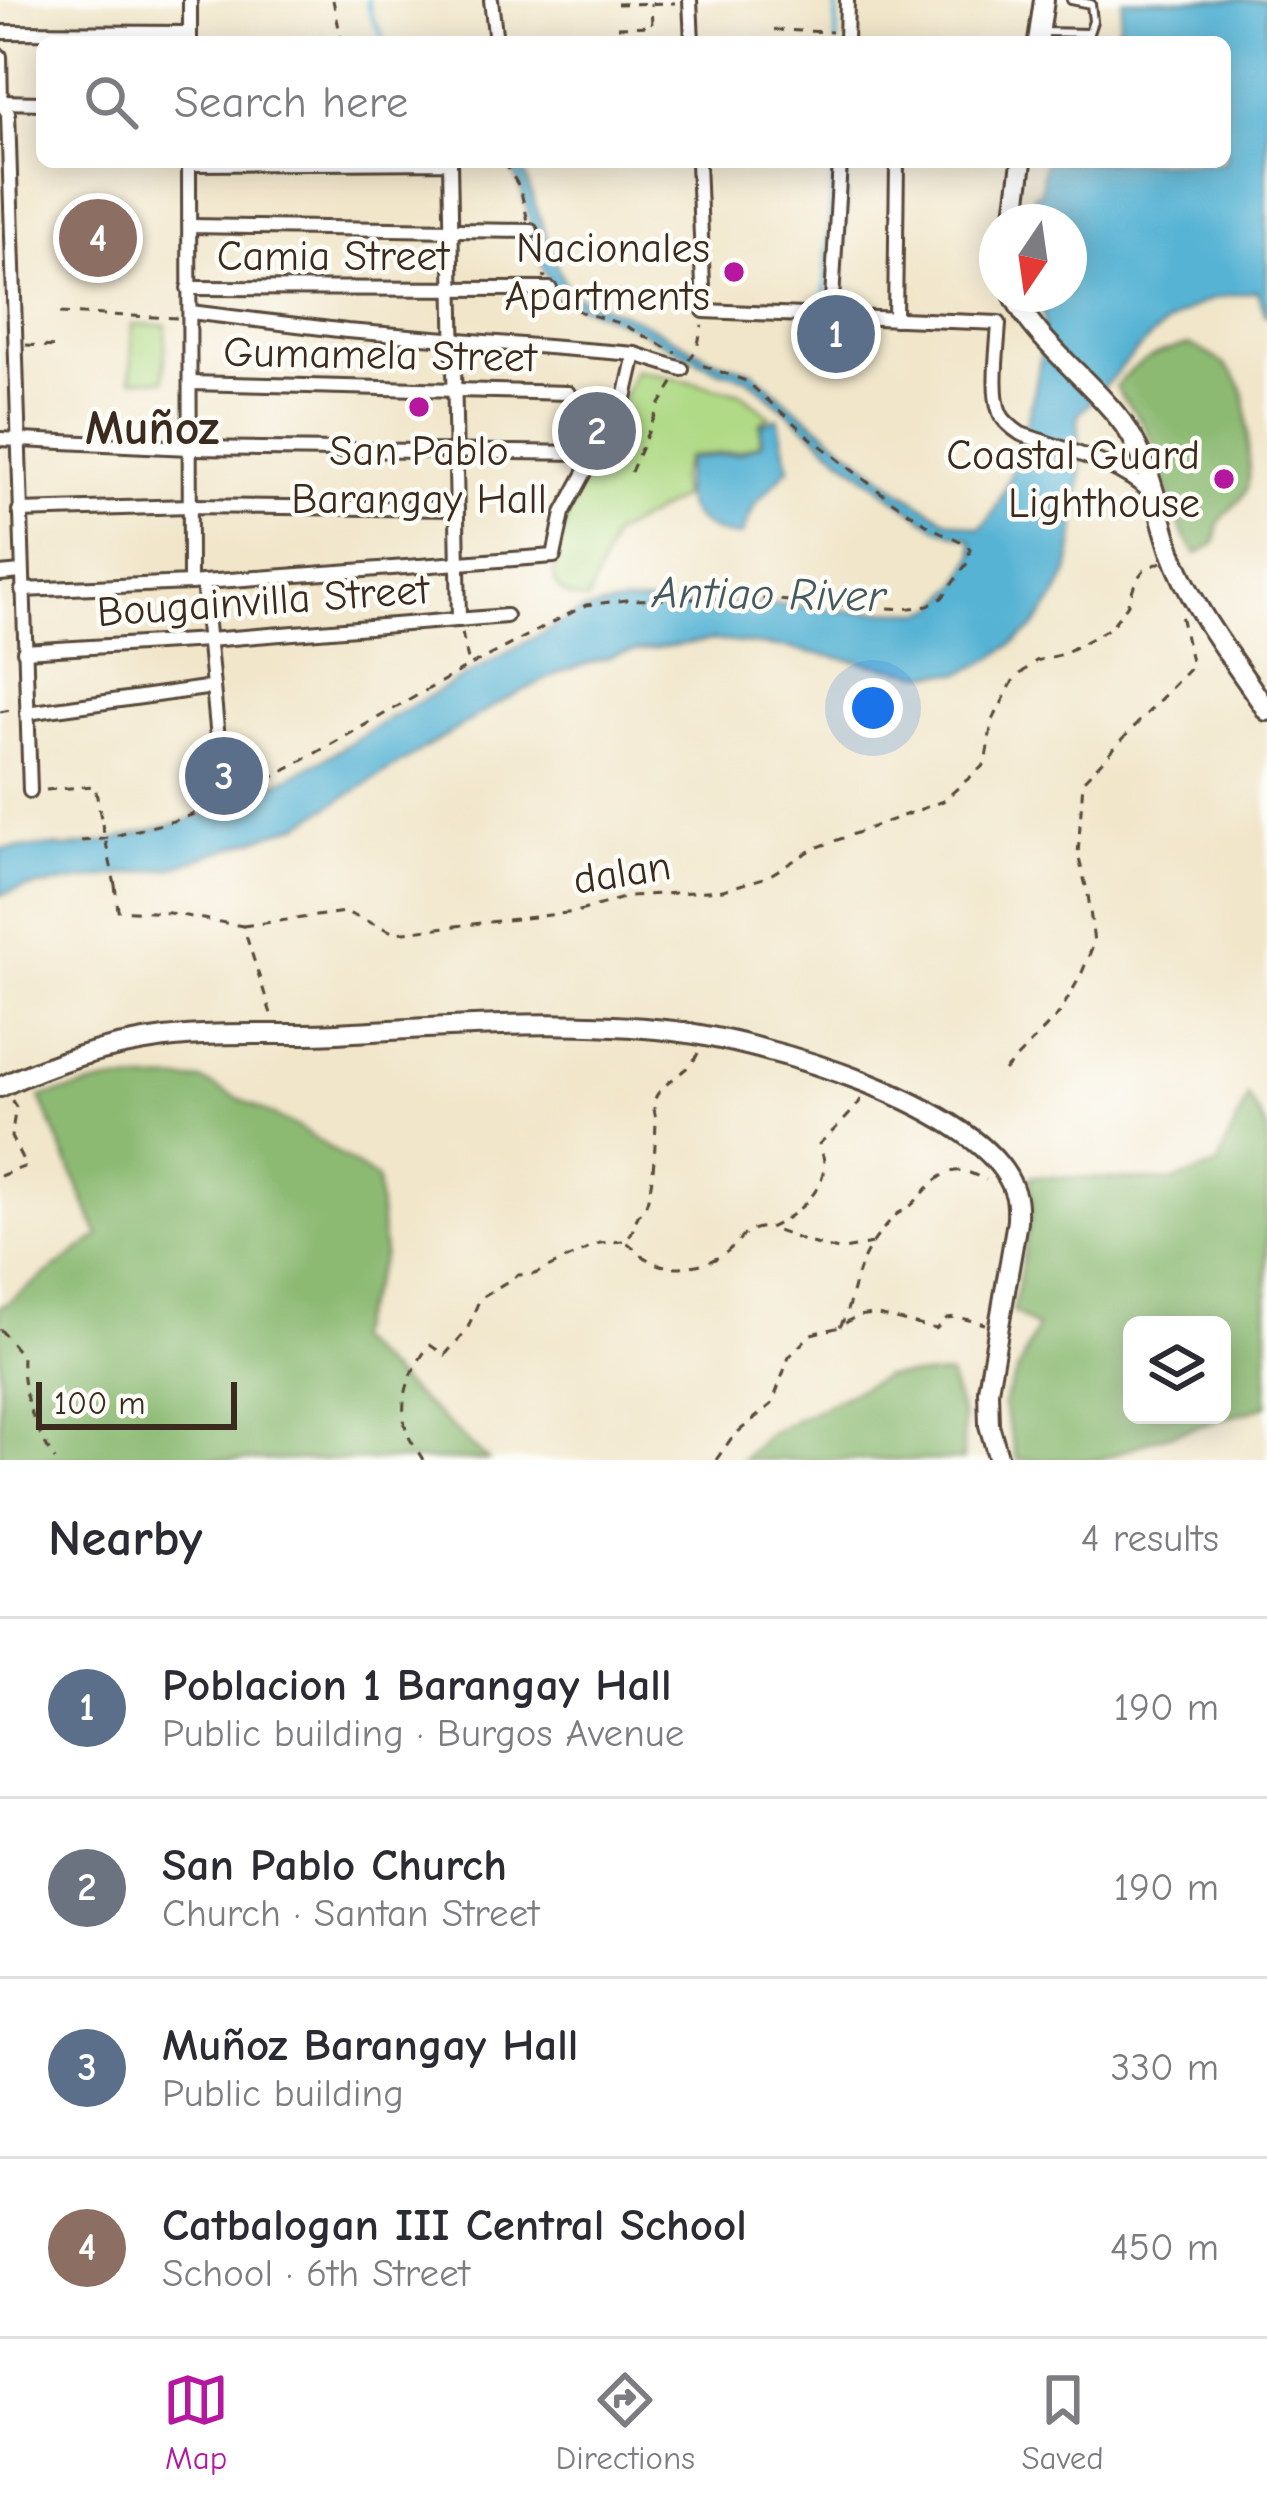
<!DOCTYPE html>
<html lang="en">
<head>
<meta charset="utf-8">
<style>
  :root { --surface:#fff; --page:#f7f7f7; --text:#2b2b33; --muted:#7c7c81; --line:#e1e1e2; --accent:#b5179e }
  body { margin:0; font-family:"Comic Neue",sans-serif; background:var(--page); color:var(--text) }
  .controls { position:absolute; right:36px; bottom:36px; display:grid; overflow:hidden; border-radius:18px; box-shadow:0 6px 30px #0003 }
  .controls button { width:108px; height:108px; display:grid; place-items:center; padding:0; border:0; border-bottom:3px solid var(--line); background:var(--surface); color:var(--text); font:60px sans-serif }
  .compass { position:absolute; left:979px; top:204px; width:108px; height:108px; border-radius:50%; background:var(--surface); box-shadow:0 6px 30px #0003; rotate:193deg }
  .scale { position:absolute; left:36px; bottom:30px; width:201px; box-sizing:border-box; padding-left:12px; border:6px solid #3b2a1e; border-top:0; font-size:33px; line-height:42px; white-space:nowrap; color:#3b2a1e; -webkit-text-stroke:9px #fdfcf7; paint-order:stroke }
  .you { position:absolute; left:873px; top:708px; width:42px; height:42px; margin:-30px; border:9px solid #fff; border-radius:50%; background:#1a73e8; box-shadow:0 0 0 18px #1a73e833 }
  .badge { display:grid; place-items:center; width:78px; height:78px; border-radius:50%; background:var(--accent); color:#fff; font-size:39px; font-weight:700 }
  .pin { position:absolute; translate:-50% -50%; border:6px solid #fff; box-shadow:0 3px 12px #0006 }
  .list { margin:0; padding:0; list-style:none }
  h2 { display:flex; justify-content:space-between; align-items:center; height:156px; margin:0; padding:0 48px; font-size:51px }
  h2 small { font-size:39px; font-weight:400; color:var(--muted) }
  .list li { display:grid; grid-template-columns:78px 1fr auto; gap:36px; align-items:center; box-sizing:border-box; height:180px; padding:0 48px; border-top:3px solid var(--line) }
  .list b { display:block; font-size:45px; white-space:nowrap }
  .list p { margin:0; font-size:39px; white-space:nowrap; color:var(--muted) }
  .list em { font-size:39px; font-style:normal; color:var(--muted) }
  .icon { flex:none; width:66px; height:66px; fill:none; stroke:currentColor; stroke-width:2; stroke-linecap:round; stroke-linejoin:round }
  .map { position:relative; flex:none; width:1267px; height:1460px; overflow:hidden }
  .search { position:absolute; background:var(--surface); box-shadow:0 6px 30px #0003; left:36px; right:36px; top:36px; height:132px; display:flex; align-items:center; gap:30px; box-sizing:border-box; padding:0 42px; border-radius:18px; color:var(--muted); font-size:45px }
  .sheet { height:876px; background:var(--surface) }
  nav { display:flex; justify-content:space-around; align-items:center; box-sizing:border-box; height:168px; border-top:3px solid var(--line); background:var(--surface); font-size:33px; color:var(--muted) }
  nav a { display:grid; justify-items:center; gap:6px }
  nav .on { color:var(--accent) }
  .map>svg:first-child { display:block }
  .green { fill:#b0da86; stroke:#768252; stroke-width:3 }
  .forest { fill:#8cba73; stroke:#647248; stroke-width:3; fill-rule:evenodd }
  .water { fill:#56b3d4; stroke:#486e79; stroke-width:3 }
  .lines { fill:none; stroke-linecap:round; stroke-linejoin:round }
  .stream { stroke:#56b3d4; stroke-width:4.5 }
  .service-casing { stroke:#564638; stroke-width:12 }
  .minor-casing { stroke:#564638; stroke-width:18 }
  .primary-casing { stroke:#564638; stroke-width:24 }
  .trunk-casing { stroke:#564638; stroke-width:24 }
  .path { stroke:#564638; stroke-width:3; stroke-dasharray:9 9; stroke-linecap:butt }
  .service { stroke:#fff; stroke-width:6 }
  .minor { stroke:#fff; stroke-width:12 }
  .primary { stroke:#fff; stroke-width:18 }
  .trunk { stroke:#fff; stroke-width:18 }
  .path-bridge { stroke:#564638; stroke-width:3; stroke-dasharray:9 9; stroke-linecap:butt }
  .poi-dot { fill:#b5179e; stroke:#fdfcf7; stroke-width:4.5 }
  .labels { text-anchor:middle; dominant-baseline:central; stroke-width:9; stroke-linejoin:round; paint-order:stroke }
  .poi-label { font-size:42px; fill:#3b2a1e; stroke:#fdfcf7; text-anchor:end }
  .street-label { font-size:42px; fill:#3b2a1e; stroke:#fdfcf7 }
  .water-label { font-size:45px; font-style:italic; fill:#445a5e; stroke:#fdfcf7 }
  .quarter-label { font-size:48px; font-weight:bold; fill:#3b2a1e; stroke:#fdfcf7 }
</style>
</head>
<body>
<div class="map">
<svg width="1267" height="1460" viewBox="0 0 1267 1460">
  <rect width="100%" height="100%" fill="#fdfcf7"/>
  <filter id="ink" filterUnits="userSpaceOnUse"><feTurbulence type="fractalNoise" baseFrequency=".00833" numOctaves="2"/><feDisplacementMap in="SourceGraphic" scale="24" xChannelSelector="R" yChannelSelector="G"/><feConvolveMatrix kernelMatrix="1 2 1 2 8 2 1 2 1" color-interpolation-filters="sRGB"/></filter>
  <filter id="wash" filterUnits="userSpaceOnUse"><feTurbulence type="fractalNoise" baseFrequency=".004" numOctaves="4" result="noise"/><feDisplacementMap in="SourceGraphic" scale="48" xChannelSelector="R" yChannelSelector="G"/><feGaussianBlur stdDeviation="2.7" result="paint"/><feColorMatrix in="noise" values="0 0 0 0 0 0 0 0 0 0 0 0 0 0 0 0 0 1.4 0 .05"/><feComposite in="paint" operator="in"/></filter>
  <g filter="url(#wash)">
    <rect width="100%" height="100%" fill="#f1e6ca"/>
    <!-- green -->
    <g class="green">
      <path d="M132,324L166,325L164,380L131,379Z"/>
      <path d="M636,370L741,393L770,416L760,422V443L740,451L687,457L679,479L681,498L613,535L588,600C574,598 562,597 556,583C541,550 619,407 636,370Z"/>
    </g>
    <!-- forest -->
    <g class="forest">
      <path d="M1189,345C1243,368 1247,387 1248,440C1248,456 1251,472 1247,488C1243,502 1225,510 1219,524C1217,530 1217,537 1215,543L1197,554C1171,524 1170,486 1155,450C1151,439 1145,426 1138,416C1130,405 1121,399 1116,386C1135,362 1159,351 1189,345Z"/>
      <path d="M201,1080L299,1128L377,1179L384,1254L352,1339L488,1460H0V1306L6,1304L99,1236L40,1097L109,1082Z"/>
      <path d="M1248,1096L1267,1129V1406L1152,1440L1099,1460H1017L1003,1404L1037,1328L1013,1311L1032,1209L1031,1176L1174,1181L1217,1166ZM1222,1325V1415H1132V1325Z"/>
      <path d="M949,1375L963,1419V1460H742L770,1433L885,1376Z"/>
    </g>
    <!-- water -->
    <g class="water">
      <path d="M1123,0H1267V318L1257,291C1242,294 1226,295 1211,300C1154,319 1119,373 1078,415L1081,476L1073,546L1068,573L1056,597L1033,629L993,658L962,673L923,674L787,648L713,640L622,653L561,672L499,703L301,824L171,868L25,888L0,895V849L55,846L64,848L105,842L182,822L242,801L324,759L388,719L582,611L626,603L791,605L851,611L926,612L937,607L959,584L974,555L972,540L935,527L894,498L843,459L748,378L715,369L625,323L562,299C528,263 536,202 507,162H519C539,205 546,254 571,294L635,318L713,359L753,371L788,402L902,492L947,520L980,528C1012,503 1045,363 1044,320C1044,310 1039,303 1035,294H1069V222H1030L1034,194L1041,193L1044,162H1225V42H1114L1116,28H1119Z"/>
      <path d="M778,418L789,468L755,504L742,535C727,537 720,534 706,526C680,511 680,486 689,459L739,453L762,444L761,424Z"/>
    </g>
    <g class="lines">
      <!-- stream -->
      <g class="stream">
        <path d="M367,0L372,17L385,42"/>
        <path d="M836,42L837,0"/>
        <path d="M834,162L823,322L844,323"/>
        <path d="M840,312L847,162"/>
      </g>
    </g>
  </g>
  <g filter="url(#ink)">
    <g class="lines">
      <defs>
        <path id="service" d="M1043,32L1089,33L1093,21L1091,4L1071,0"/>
        <g id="minor">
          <path d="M491,0L496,42"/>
          <path d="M690,0L692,42"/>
          <path d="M0,32L190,33"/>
          <path d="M190,42V0"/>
          <path d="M846,42L847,0"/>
          <path d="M0,56L1,102L8,113L30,791"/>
          <path d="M1,102L42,103"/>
          <path d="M189,162L190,583"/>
          <path d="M698,162L704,311L999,323C998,347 991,391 1000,413C1004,422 1012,428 1021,434C1066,450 1118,462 1154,496"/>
          <path d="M189,164L450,162L459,620"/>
          <path d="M190,226L531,231"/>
          <path d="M188,288L550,289"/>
          <path d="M190,312L347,331L635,354L682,369"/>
          <path d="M831,317L840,162"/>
          <path d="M895,319L897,162"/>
          <path d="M190,383L568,393"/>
          <path d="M0,439L189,448L586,453L602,443"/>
          <path d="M19,511L190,506L457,509"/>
          <path d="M0,574L21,572"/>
          <path d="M203,582L218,739"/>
          <path d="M22,590L190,583L554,556L563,513L625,398L635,354"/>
          <path d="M24,651L208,640L506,616"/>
          <path d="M27,713L213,687"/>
        </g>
        <g id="primary">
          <path d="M1038,42L1044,0"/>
          <path d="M1014,222L1022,162"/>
          <path d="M1013,294C1034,341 1097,385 1127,429C1152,467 1157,510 1171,551C1192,609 1234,660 1267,711"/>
        </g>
        <path id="trunk" d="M0,1087C55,1061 104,1046 165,1038C221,1031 280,1036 337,1033C449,1027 562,1018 674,1031C757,1041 989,1104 1015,1194C1018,1202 1017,1213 1017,1221L988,1390L989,1425L999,1460"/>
      </defs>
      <!-- service casing -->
      <use href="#service" class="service-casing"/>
      <!-- minor casing -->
      <use href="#minor" class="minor-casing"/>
      <!-- primary casing -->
      <use href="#primary" class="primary-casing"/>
      <!-- trunk casing -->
      <use href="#trunk" class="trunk-casing"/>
      <!-- path -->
      <g class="path">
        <path d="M333,0L342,42"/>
        <path d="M617,4L675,3"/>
        <path d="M618,27L652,26L651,3"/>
        <path d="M774,30L832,32"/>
        <path d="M504,162L520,188L528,221"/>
        <path d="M534,241L545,278"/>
        <path d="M560,300L581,312L622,324L676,353"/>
        <path d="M60,313L178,318"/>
        <path d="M26,345L55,347"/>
        <path d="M689,360L697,349L702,325"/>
        <path d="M631,472L660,404L676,378"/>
        <path d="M462,633L469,665"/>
        <path d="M0,712L16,709"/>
        <path d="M46,790L95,786L102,824"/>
        <path d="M81,841L103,839L181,819L240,796L469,666L586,605L626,600L749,598L903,609L928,606L942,598L968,562L970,550L967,544L934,529L892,501L812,439L746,381L696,363"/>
        <path d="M115,885L118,910L169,913L243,926L273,1020"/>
        <path d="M243,926L345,912L395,933L576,912L630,896L723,890L767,877L813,849L943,801L985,764L992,722L1014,679L1036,661L1063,654L1110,628L1127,606L1136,580L1144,570L1161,562"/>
        <path d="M698,1053C690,1073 656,1084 654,1103C653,1109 656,1116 656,1122C655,1144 654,1189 644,1209C642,1211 639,1213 638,1216C632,1227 635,1232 625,1241C635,1248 645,1260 657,1264C678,1271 713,1265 729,1250C743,1237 748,1226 769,1228"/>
        <path d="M1004,1071L1059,1014L1081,975L1094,943L1088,894L1078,855L1083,781L1192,666L1180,610"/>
        <path d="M861,1099C856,1110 831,1133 819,1144C821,1150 824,1157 824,1163C825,1193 793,1217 769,1228L807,1242L838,1250L872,1244"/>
        <path d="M0,1176L26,1166L11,1137L16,1107L11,1099"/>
        <path d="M840,1327C852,1304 853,1279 865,1256C871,1244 883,1228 893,1218C898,1212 902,1212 908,1208C923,1196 932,1178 951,1172C963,1168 975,1175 986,1180"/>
        <path d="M0,1329L22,1356C20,1393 36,1430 55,1460"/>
        <path d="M423,1460C419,1452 412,1444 408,1435C396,1404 410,1369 430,1345L445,1355L467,1330L480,1298L518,1275L535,1274L600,1243L623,1241"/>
        <path d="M716,1460L733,1436L772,1404L789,1357L811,1334L840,1327L856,1316L874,1314L936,1329L947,1318L957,1317L985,1324"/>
      </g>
      <!-- service -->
      <use href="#service" class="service"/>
      <!-- minor -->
      <use href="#minor" class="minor"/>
      <!-- primary -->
      <use href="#primary" class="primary"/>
      <!-- trunk -->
      <use href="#trunk" class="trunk"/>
      <!-- path-bridge -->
      <path class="path-bridge" d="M102,824L115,885"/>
    </g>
  </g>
  <!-- markers -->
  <g class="poi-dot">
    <circle cx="734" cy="272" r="12"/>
    <circle cx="419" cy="407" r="12"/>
    <circle cx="1224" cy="479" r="12"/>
  </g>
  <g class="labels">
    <!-- poi labels -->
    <g class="poi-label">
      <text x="710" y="248">Nacionales<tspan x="710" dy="48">Apartments</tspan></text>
      <text x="419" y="451" text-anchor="middle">San Pablo<tspan x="419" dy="48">Barangay Hall</tspan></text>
      <text x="1200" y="455">Coastal Guard<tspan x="1200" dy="48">Lighthouse</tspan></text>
    </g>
    <!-- street labels -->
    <g class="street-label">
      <text x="333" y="256">Camia Street</text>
      <text transform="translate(380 355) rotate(1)">Gumamela Street</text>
      <text transform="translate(263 601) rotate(-4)">Bougainvilla Street</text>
      <text transform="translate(622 873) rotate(-9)">dalan</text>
    </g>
    <!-- water labels -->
    <g class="water-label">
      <text transform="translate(769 594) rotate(1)">Antiao River</text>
    </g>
    <!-- quarter labels -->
    <g class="quarter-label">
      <text x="152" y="428">Muñoz</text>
    </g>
  </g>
</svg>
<div class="controls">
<button><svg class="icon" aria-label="layers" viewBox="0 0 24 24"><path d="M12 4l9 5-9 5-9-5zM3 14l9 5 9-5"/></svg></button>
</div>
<svg class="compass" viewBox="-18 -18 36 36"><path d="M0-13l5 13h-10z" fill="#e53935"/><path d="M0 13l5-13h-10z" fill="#7c7c81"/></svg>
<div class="scale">100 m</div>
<div class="you"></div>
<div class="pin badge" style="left:836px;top:334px;background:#5c6f8a">1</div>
<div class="pin badge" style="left:597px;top:431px;background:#6b7280">2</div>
<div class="pin badge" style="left:224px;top:776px;background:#5c6f8a">3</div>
<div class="pin badge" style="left:98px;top:238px;background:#8d6e63">4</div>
<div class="search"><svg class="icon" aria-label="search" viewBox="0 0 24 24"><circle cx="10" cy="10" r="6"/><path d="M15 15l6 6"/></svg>Search here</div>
</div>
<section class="sheet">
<h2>Nearby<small>4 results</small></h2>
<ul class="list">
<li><span class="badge" style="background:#5c6f8a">1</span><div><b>Poblacion 1 Barangay Hall</b><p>Public building · Burgos Avenue</p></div><em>190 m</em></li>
<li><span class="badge" style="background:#6b7280">2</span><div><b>San Pablo Church</b><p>Church · Santan Street</p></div><em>190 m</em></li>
<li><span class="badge" style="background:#5c6f8a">3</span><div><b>Muñoz Barangay Hall</b><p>Public building</p></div><em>330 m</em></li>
<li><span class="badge" style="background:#8d6e63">4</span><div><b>Catbalogan III Central School</b><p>School · 6th Street</p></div><em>450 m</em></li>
</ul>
</section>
<nav>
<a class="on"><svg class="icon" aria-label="map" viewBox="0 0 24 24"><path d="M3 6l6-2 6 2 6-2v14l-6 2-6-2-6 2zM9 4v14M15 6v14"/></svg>Map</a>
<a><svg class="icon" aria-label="directions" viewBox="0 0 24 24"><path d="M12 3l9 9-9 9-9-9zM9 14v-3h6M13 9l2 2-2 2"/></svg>Directions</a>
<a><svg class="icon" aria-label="saved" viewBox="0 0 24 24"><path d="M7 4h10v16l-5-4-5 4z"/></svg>Saved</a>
</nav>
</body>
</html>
